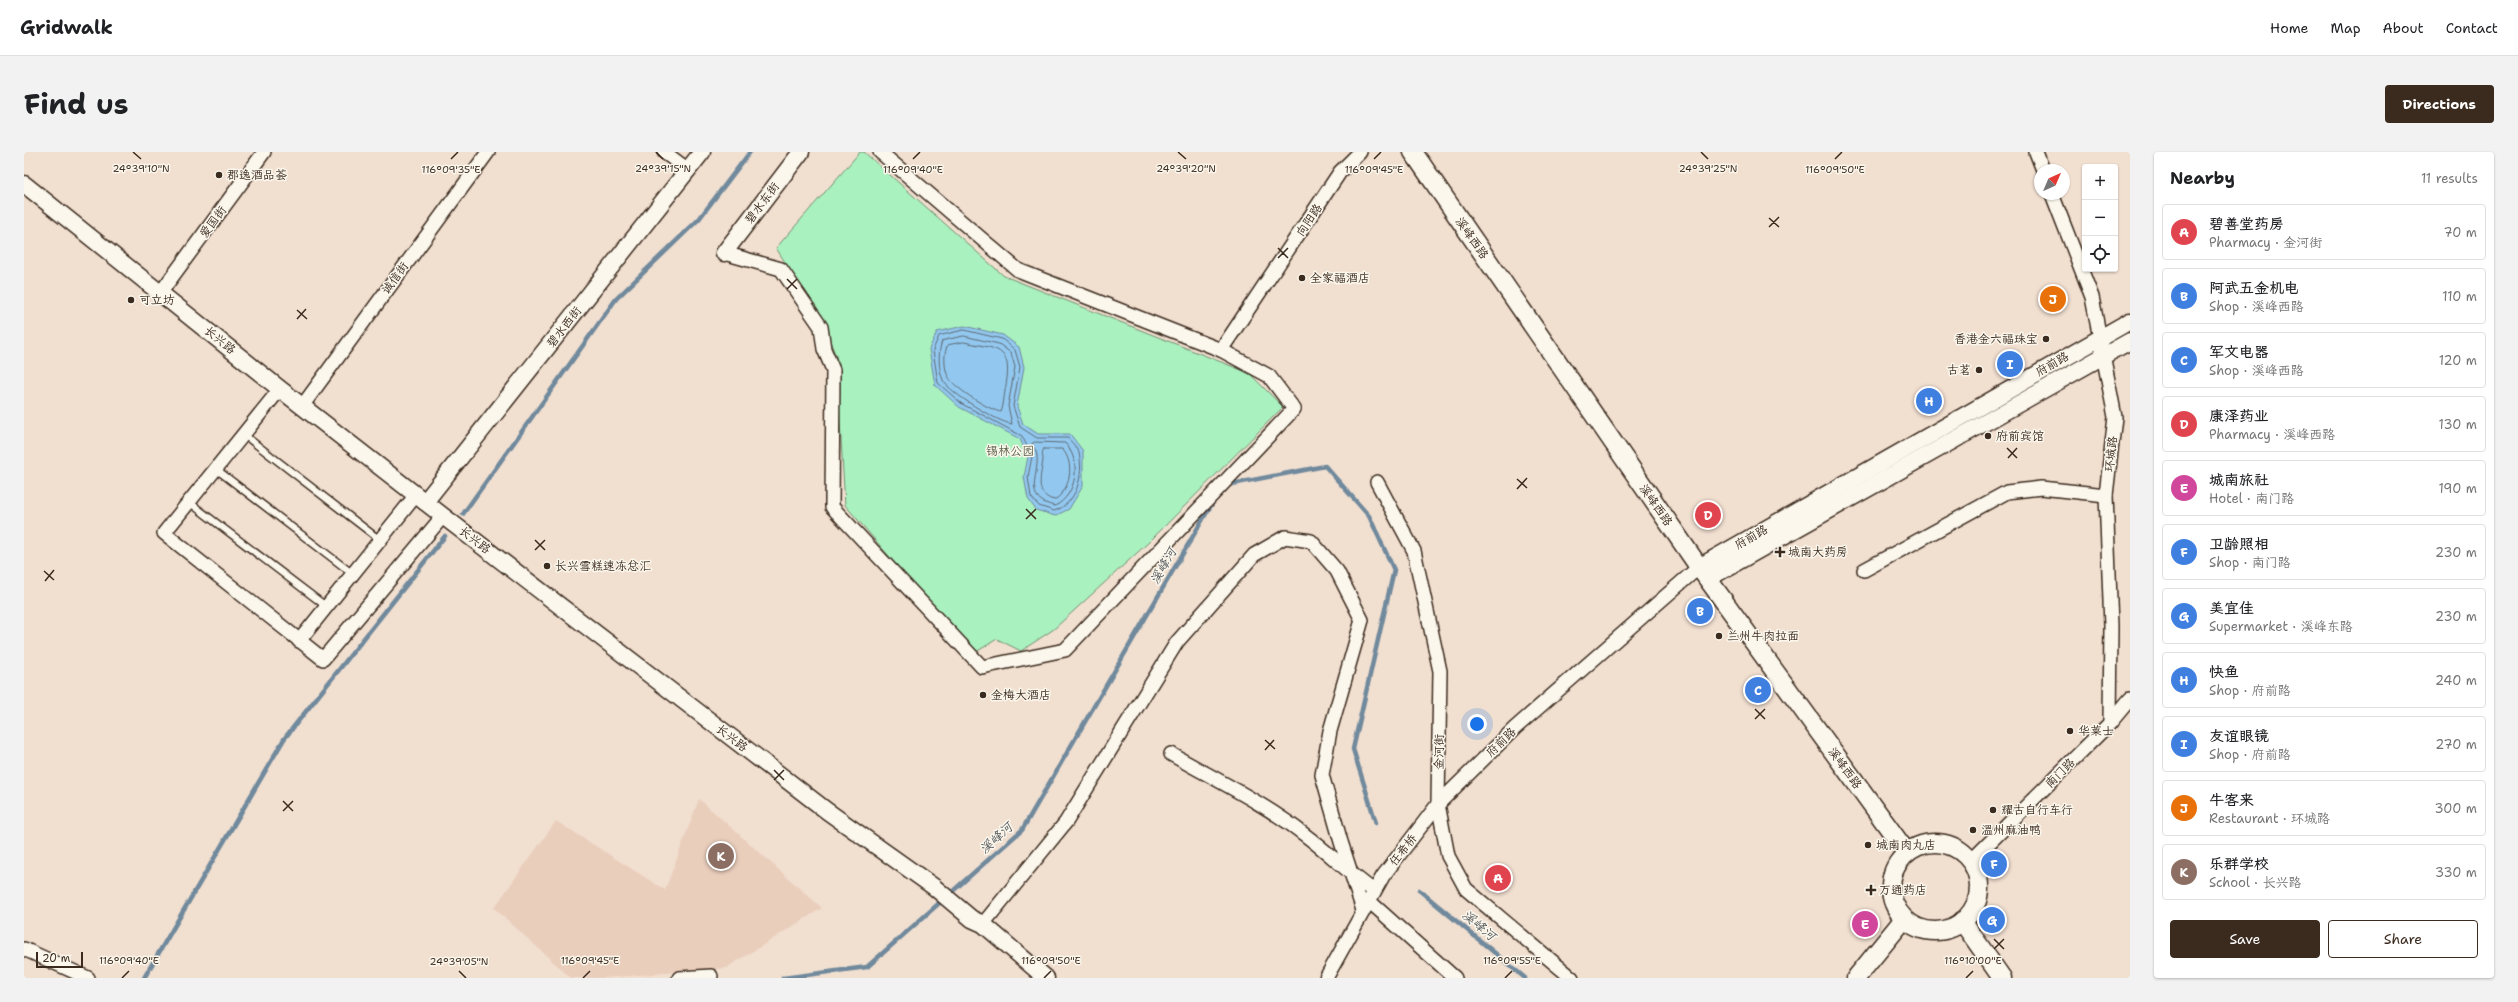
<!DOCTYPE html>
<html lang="en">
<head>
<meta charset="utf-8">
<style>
  :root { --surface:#fff; --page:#f2f2f2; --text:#202124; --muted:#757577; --line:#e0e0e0; --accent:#3b2a1e }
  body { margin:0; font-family:"Shantell Sans","LXGW WenKai TC",sans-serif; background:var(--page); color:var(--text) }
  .controls { position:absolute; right:12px; top:12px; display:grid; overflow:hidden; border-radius:4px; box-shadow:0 1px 3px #0004 }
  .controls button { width:36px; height:36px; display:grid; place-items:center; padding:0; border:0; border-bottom:1px solid var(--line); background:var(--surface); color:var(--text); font:20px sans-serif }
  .compass { position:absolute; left:2010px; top:12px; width:36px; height:36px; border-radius:50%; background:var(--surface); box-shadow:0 1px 3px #0004; rotate:44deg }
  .scale { position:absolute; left:12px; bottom:10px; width:47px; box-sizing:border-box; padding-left:4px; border:2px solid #3b2a1e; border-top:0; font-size:11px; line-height:14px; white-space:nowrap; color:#3b2a1e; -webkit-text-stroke:3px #fbf7ec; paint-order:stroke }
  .you { position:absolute; left:1453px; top:572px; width:14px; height:14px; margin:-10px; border:3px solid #fff; border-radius:50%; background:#1a73e8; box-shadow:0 0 0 6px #1a73e833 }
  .badge { display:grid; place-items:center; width:26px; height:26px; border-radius:50%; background:var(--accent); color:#fff; font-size:13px; font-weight:700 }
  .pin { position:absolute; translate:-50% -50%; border:2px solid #fff; box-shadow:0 1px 4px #0006 }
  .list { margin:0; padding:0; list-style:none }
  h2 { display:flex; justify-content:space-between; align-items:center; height:52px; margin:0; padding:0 16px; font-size:17px }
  h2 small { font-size:13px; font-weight:400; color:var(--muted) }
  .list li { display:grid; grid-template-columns:26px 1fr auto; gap:12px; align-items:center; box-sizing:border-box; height:56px; margin:0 8px 8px; padding:0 8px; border:1px solid var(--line); border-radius:4px }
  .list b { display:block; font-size:15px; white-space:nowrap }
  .list p { margin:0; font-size:13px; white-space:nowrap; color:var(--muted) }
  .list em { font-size:13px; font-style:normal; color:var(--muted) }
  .actions { display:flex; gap:8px; padding:12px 16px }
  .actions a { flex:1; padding:9px 0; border:1px solid var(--accent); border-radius:4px; text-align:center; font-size:14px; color:var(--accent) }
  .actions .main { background:var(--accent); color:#fff }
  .icon { flex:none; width:22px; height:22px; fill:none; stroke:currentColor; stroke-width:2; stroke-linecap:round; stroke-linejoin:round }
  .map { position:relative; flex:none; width:2106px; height:826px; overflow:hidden; border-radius:4px }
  header { display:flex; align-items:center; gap:24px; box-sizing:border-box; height:56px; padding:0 20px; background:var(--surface); border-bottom:1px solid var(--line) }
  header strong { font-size:19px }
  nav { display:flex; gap:22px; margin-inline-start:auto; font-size:14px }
  .intro { display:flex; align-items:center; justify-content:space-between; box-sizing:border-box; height:96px; padding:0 24px }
  h1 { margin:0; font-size:28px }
  .button { padding:10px 18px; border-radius:4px; background:var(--accent); color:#fff; font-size:14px; font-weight:700 }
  main { display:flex; gap:24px; padding:0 24px }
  aside { flex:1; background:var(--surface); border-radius:4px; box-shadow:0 1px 3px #0004 }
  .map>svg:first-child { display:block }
  .built { fill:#eacebc }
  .green { fill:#a9f1bf; stroke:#728e6e }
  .water { fill:#92c8f0; stroke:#6f899c }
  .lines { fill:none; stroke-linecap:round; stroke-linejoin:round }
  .shore { stroke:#5e6972; stroke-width:1 }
  .stream { stroke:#6f899c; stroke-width:4.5 }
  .service-casing { stroke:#3b2a1e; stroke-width:9 }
  .minor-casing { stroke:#3b2a1e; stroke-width:16 }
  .tertiary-casing { stroke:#3b2a1e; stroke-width:19 }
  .secondary-casing { stroke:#3b2a1e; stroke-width:21 }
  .service { stroke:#fbf7ec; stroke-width:6 }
  .minor { stroke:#fbf7ec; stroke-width:13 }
  .tertiary { stroke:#fbf7ec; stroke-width:16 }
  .secondary { stroke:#fbf7ec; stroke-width:18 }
  .ticks { fill:none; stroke:#3b2a1e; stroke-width:1.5 }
  .poi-dot { fill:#3b2a1e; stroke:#fbf7ec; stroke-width:1.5 }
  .labels { text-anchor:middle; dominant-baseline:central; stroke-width:3; stroke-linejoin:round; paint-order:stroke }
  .poi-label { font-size:12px; fill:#3b2a1e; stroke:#fbf7ec; text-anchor:start }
  .street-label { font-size:12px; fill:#3b2a1e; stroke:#fbf7ec }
  .park-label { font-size:12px; fill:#565c46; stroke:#fbf7ec }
  .water-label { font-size:13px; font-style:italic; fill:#55595d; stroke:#fbf7ec }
  .ticks-label { font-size:10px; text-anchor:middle; fill:#3b2a1e; stroke:#fbf7ec; stroke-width:3; stroke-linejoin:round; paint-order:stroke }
</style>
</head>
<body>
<header>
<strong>Gridwalk</strong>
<nav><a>Home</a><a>Map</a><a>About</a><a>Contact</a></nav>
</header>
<div class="intro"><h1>Find us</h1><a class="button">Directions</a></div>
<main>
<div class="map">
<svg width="2106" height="826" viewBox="0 0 2106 826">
  <rect width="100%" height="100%" fill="#f1dfd0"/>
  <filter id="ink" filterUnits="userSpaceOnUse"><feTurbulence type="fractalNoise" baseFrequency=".025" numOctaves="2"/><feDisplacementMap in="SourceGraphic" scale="8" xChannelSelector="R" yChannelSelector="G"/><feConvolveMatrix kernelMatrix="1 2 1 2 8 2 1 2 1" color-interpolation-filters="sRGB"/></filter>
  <g filter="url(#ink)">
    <!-- built -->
    <path class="built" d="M675,647L798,756L702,816L580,826H547L470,756L532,669L641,738Z"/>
    <!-- green -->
    <path class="green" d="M836,0H840L980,124L1225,221L1259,255L1126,389L1030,477L997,499L973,487L949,502L821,353L812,204L796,165L752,96Z"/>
    <!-- water -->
    <path class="water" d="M940,174L979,183L995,195L1000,215L993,254L999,272L1014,282H1046L1059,299V334L1045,357L1031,364L1012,358L1004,347L1000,325L1004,305L996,287L935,255L911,233L905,197L913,180Z"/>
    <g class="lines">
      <!-- shore -->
      <g class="shore">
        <path d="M940,178L978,187L991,198L996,215L989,254L996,275L1013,286H1044C1047,290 1054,296 1055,301C1060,323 1053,352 1030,359L1015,354L1007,345L1004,325L1008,304L998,284L938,252L914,231L909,198L915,184Z"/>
        <path d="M940,184L975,192L987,201L991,215L984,254L988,272C975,271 924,240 919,228C914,216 914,200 918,189Z"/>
        <path d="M940,190C972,197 989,194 982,233C980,242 980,253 977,260C965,258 932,237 925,226C920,219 919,199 924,193Z"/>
        <path d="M1011,290L1041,291C1058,309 1053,343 1031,354C998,347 1015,325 1013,304C1013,300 1010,296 1008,292Z"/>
        <path d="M1020,297H1038C1051,310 1047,339 1030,348C1010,343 1017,324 1019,308C1019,304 1017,300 1020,297Z"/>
      </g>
      <!-- stream -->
      <g class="stream">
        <path d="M1203,333L1301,314L1345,364L1370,418L1329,597L1352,671"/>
        <path d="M439,362L592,147L675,67L726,0"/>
        <path d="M1395,738L1501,826"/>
        <path d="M120,826L260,587L421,384"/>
        <path d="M759,826L843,815L998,678L1190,348"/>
      </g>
      <defs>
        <g id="service">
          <path d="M220,283L356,388"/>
          <path d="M192,317L329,422"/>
          <path d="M165,350L303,455"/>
        </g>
        <g id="minor">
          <path d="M640,0L664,18"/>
          <path d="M2012,0L2019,18"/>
          <path d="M2028,42L2068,145L2091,265L2082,343L2087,474L2086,571"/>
          <path d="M700,101L757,117L797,175L800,197L809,218L808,355L958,515L1041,498L1270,257L1245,224L1197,198L994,118L856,0"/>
          <path d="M137,140L240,0"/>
          <path d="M1197,198L1316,20L1336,0"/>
          <path d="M256,237L140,381L299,507L419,364"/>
          <path d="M279,253L464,0"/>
          <path d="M1353,330L1390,399L1416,519L1414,652L1424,704L1442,737L1548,826"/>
          <path d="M1840,418L1983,340L2017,336L2082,343"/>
          <path d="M275,489L392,343"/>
          <path d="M1147,602C1192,628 1240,651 1281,683C1305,701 1326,722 1350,739"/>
          <path d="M1946,710L2086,571L2106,547"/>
          <path d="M1345,749L1431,826"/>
          <path d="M959,772L1042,670L1153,490L1230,403L1261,385L1287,389L1313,419L1338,468L1306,579L1298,623L1317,690L1339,758"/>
          <path d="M0,797L64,826"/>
          <path d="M655,826L687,824"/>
          <path d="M1302,826L1359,724L1414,652L1491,576L1675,415"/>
        </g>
        <g id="tertiary">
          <path d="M0,32L256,237L419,364L803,659L910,735L948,767L959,772L1022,826"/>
          <path d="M700,101L777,0"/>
          <path d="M401,350L678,0"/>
          <path d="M1675,415L2106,169"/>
          <path d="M1683,427L2106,189"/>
        </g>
        <g id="secondary">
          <path d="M1389,0L1675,415L1883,701"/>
          <circle cx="1911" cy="735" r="44"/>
          <path d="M1938,769L1978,826"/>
          <path d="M1832,826L1880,767"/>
        </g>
      </defs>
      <!-- service casing -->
      <use href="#service" class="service-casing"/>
      <!-- minor casing -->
      <use href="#minor" class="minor-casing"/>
      <!-- tertiary casing -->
      <use href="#tertiary" class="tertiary-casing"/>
      <!-- secondary casing -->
      <use href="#secondary" class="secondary-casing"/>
      <!-- service -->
      <use href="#service" class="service"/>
      <!-- minor -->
      <use href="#minor" class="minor"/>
      <!-- tertiary -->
      <use href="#tertiary" class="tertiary"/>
      <!-- secondary -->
      <use href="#secondary" class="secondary"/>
    </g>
  </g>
  <!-- ticks -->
  <path class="ticks" d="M109,0L117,7M632,0L639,7M1154,0L1162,7M1677,0L1684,7M427,7L434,0M889,7L896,0M1350,7L1357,0M1811,7L1818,0M1745,66L1755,75M1745,75L1755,65M1254,96L1264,106M1254,106L1264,96M763,127L773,137M763,137L773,127M273,158L283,167M273,167L282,157M1983,296L1993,306M1984,306L1993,296M1493,327L1503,336M1493,337L1503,326M1002,357L1012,367M1002,367L1012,357M511,388L521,398M511,398L521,388M20,419L30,428M21,429L30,418M1731,557L1741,567M1731,567L1741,557M1241,588L1251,597M1241,598L1250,588M750,618L760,628M750,628L760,618M259,649L269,659M259,659L269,649M1970,787L1980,797M1970,797L1980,787M435,819L442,826M98,826L105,819M559,826L566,819M1020,826L1027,819M1481,826L1488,819M1942,826L1949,819"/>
  <!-- markers -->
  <g class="poi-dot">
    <circle cx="195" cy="23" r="4"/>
    <circle cx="1278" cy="126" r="4"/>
    <circle cx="107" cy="148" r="4"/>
    <circle cx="2022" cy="187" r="4"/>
    <circle cx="1955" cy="218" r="4"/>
    <circle cx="1964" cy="284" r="4"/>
    <path d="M1754 394h4v4h4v4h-4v4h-4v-4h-4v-4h4z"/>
    <circle cx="523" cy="414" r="4"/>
    <circle cx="1695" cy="484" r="4"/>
    <circle cx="959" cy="543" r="4"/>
    <circle cx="2046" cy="579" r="4"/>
    <circle cx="1969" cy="658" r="4"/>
    <circle cx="1949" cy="678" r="4"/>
    <circle cx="1844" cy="693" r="4"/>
    <path d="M1845 732h4v4h4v4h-4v4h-4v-4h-4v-4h4z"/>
  </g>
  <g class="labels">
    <!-- poi labels -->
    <g class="poi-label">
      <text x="203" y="23">郡逸酒品荟</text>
      <text x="1286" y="126">全家福酒店</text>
      <text x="115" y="148">可立坊</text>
      <text x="2014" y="187" text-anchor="end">香港金六福珠宝</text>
      <text x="1947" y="218" text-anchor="end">古茗</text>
      <text x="1972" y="284">府前宾馆</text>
      <text x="1764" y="400">城南大药房</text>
      <text x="531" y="414">长兴雪糕速冻总汇</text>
      <text x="1703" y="484">兰州牛肉拉面</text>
      <text x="967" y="543">金梅大酒店</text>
      <text x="2054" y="579">华莱士</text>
      <text x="1977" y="658">耀古自行车行</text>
      <text x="1957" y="678">温州麻油鸭</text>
      <text x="1852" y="693">城南肉丸店</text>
      <text x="1855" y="738">万通药店</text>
    </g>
    <!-- street labels -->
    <g class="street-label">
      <text transform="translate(738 51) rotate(-53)">碧水东街</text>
      <text transform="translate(1285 68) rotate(-56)">向阳路</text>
      <text transform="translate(189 70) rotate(-53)">爱国街</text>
      <text transform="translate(1448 86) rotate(55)">溪峰西路</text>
      <text transform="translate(371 126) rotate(-54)">诚信街</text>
      <text transform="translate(540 175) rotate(-52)">碧水西街</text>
      <text transform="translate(196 188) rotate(39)">长兴路</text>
      <text transform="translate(2028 212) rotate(-30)">府前路</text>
      <text transform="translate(2087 302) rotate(-84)">环城路</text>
      <text transform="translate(1632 353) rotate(55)">溪峰西路</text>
      <text transform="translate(1727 385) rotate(-30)">府前路</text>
      <text transform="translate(451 388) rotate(38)">长兴路</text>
      <text transform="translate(708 586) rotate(38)">长兴路</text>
      <text transform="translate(1477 590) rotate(-44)">府前路</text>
      <text transform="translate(1415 600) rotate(-89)">金河街</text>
      <text transform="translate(1821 616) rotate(54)">溪峰西路</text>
      <text transform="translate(2036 621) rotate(-45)">南门路</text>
      <text transform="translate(1379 698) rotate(-52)">任希桥</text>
    </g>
    <!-- park labels -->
    <g class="park-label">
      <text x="986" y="299">锡林公园</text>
    </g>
    <!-- water labels -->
    <g class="water-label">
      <text transform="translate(1139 414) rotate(-60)">溪峰河</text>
      <text transform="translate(972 686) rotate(-42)">溪峰河</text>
      <text transform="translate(1455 773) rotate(40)">溪峰河</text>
    </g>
  </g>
  <g class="ticks-label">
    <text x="117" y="20">24°39'10"N</text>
    <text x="639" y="20">24°39'15"N</text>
    <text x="1162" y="20">24°39'20"N</text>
    <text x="1684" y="20">24°39'25"N</text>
    <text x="1350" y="21">116°09'45"E</text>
    <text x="427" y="21">116°09'35"E</text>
    <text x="889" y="21">116°09'40"E</text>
    <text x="1811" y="21">116°09'50"E</text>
    <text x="105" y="812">116°09'40"E</text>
    <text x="566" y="812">116°09'45"E</text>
    <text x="1027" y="812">116°09'50"E</text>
    <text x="1488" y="812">116°09'55"E</text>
    <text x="1949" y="812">116°10'00"E</text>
    <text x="435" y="813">24°39'05"N</text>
  </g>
</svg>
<div class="controls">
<button>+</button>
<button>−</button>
<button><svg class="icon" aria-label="locate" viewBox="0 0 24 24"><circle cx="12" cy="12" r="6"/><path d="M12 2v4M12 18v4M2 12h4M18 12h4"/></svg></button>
</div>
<svg class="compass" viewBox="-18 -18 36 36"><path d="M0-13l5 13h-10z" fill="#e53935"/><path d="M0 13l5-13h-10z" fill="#757577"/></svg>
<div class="scale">20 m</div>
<div class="you"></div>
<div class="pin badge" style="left:1474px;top:726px;background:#e0444e">A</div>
<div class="pin badge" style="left:1676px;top:459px;background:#3f7fe0">B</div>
<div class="pin badge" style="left:1734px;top:538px;background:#3f7fe0">C</div>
<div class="pin badge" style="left:1684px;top:363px;background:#e0444e">D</div>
<div class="pin badge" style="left:1841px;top:772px;background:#d1479c">E</div>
<div class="pin badge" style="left:1970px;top:712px;background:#3f7fe0">F</div>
<div class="pin badge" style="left:1968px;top:768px;background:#3f7fe0">G</div>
<div class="pin badge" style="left:1905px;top:249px;background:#3f7fe0">H</div>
<div class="pin badge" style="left:1986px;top:212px;background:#3f7fe0">I</div>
<div class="pin badge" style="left:2029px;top:147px;background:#e8710a">J</div>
<div class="pin badge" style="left:697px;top:704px;background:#8d6e63">K</div>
</div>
<aside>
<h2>Nearby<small>11 results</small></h2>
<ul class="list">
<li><span class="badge" style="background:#e0444e">A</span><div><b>碧善堂药房</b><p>Pharmacy · 金河街</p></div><em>70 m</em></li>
<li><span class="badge" style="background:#3f7fe0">B</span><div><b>阿武五金机电</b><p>Shop · 溪峰西路</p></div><em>110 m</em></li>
<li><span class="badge" style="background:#3f7fe0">C</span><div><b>军文电器</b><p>Shop · 溪峰西路</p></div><em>120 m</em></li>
<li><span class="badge" style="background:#e0444e">D</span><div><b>康泽药业</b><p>Pharmacy · 溪峰西路</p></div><em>130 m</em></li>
<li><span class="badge" style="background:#d1479c">E</span><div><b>城南旅社</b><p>Hotel · 南门路</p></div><em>190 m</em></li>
<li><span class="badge" style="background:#3f7fe0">F</span><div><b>卫龄照相</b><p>Shop · 南门路</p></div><em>230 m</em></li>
<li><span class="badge" style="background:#3f7fe0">G</span><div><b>美宜佳</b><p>Supermarket · 溪峰东路</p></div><em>230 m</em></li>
<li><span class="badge" style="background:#3f7fe0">H</span><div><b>快鱼</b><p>Shop · 府前路</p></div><em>240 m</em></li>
<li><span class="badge" style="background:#3f7fe0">I</span><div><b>友谊眼镜</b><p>Shop · 府前路</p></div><em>270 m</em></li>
<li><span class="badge" style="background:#e8710a">J</span><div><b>牛客来</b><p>Restaurant · 环城路</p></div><em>300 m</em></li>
<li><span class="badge" style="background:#8d6e63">K</span><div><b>乐群学校</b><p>School · 长兴路</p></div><em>330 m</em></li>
</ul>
<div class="actions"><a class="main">Save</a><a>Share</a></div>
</aside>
</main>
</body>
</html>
